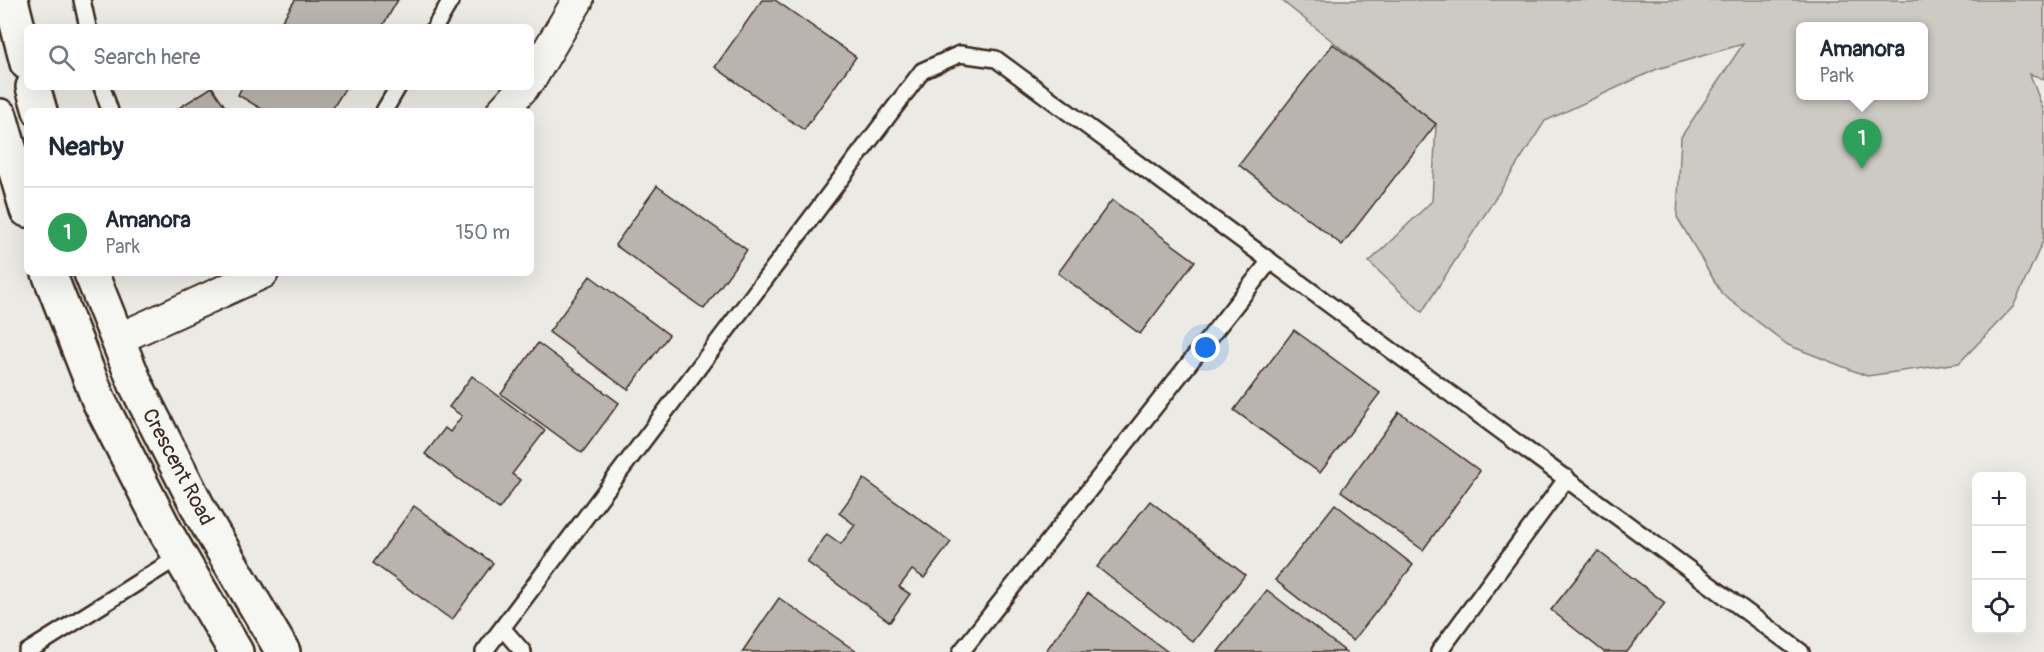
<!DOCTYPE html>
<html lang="en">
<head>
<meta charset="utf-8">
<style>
  :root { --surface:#fff; --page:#f2f2f3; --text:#1f2937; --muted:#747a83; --line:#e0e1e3; --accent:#db2777 }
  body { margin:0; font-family:Pangolin,sans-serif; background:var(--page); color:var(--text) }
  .controls { position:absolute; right:18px; bottom:18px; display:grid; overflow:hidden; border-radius:9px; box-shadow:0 6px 24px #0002 }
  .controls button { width:54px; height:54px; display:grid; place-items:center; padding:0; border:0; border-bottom:2px solid var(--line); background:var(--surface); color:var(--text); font:30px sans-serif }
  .you { position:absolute; left:1206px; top:348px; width:21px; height:21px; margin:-15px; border:4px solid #fff; border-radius:50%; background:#1a73e8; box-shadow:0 0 0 9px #1a73e833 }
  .badge { display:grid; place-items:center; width:39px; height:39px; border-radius:50%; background:var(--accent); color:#fff; font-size:20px; font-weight:700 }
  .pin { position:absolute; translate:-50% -50px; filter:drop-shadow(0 2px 3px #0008) }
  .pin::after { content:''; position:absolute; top:32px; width:21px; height:18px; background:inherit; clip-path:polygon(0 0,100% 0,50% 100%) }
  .popup { position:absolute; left:1796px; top:22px; width:132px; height:78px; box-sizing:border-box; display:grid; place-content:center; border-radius:9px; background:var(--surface); filter:drop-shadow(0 2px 4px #0005); font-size:20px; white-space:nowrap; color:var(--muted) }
  .popup b { font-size:22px; color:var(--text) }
  .popup::after { content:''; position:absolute; left:50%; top:100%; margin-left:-12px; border:12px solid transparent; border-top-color:var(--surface) }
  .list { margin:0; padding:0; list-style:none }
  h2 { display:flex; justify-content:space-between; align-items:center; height:78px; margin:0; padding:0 24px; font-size:26px }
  h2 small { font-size:20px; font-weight:400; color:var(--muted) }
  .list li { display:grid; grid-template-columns:39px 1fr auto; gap:18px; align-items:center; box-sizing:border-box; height:90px; padding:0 24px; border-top:2px solid var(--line) }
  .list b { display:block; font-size:22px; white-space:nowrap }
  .list p { margin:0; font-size:20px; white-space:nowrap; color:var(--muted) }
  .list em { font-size:20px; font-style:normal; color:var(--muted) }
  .icon { flex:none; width:33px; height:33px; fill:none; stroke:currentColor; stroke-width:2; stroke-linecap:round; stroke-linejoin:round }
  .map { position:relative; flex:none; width:2044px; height:652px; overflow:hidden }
  .search { position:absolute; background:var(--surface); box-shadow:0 6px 24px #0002; left:24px; top:24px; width:510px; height:66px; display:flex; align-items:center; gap:15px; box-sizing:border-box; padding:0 21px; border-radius:9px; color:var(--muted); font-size:22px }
  .panel { position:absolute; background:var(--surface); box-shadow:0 6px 24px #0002; left:24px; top:108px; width:510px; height:168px; border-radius:9px }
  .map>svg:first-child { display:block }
  .green { fill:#cdcac4; stroke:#847a71; stroke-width:1.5; fill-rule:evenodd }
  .building { fill:#bab4ae; stroke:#3b2a1e; stroke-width:1.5 }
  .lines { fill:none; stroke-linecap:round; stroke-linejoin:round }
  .service-casing { stroke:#3b2a1e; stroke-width:20 }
  .minor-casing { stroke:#3b2a1e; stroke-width:34 }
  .secondary-casing { stroke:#3b2a1e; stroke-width:38 }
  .service { stroke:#f6f6f2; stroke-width:15 }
  .minor { stroke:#f6f6f2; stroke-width:30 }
  .secondary { stroke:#f6f6f2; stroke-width:33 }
  .labels { text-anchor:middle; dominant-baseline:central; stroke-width:6; stroke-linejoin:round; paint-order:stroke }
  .street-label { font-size:21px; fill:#3b2a1e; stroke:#f6f6f2 }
</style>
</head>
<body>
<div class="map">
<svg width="2044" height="652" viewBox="0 0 2044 652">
  <rect width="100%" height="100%" fill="#ebeae5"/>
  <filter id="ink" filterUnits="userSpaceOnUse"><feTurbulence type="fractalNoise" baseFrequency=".0167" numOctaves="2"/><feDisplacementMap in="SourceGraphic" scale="12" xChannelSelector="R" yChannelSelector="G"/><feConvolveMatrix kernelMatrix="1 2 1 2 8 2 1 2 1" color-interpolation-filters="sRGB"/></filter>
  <g filter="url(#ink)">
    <!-- green -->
    <path class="green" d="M1281,0H2044V79L2030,74L2044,112V231L2043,241L2013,307L1959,363L1867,376L1788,345L1722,294L1677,217L1681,137L1743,44L1657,69L1545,121L1422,312L1369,262L1432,201L1436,124ZM1800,27H1924V96H1800Z"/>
    <!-- building -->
    <g class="building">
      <path d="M295,0H398L382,27H278Z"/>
      <path d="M762,0H775L856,57L804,130L715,67Z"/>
      <path d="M1333,44L1436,124L1342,245L1239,165Z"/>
      <path d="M212,87L228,111H174Z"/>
      <path d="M242,87H346L331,111H265L238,95Z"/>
      <path d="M657,186L747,250L704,309L615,245Z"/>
      <path d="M1112,200L1195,261L1140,334L1058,273Z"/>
      <path d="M590,276L669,335L628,390L549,332Z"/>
      <path d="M1294,330L1380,393L1320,473L1234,410Z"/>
      <path d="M538,343L619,403L582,453L501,394Z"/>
      <path d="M472,376L545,431L512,474L520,480L499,509L425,454L445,428L450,432L462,416L449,407Z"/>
      <path d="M1399,412L1480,471L1423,550L1341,491Z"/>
      <path d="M864,479L951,542L924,578L912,570L899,587L910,594L890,622L807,562L827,534L841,544L855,525L839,513Z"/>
      <path d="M1150,501L1245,575L1193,642L1097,567Z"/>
      <path d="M1335,504L1413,565L1353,641L1275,580Z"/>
      <path d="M414,506L493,563L452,620L373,563Z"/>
      <path d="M1598,551L1665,603L1627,652H1604L1551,610Z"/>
      <path d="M1267,590L1346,652H1218Z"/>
      <path d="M1088,593L1168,652H1045Z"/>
      <path d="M779,598L857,652H742Z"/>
    </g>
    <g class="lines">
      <defs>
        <g id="service">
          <path d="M82,0L88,27"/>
          <path d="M435,27L451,0"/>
          <path d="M102,87L110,111"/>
          <path d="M384,111L398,87"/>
          <path d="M503,629L523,652"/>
          <path d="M27,652L180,556"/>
          <path d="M484,652L922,71L960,54L996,59L1801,652"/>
          <path d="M961,652L1270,261"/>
          <path d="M1439,652L1567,478"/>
        </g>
        <g id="minor">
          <path d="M531,79L578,0"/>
          <path d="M502,111L524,87"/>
          <path d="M118,339L263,273"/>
        </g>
        <g id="secondary">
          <path d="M11,0L27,63"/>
          <path d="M33,87L40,111"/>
          <path d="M0,116L27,210"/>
          <path d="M49,273L99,401L167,534L236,652"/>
          <path d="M91,273L136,385L202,515L283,652"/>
        </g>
      </defs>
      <!-- service casing -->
      <use href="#service" class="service-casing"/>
      <!-- minor casing -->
      <use href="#minor" class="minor-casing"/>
      <!-- secondary casing -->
      <use href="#secondary" class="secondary-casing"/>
      <!-- service -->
      <use href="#service" class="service"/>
      <!-- minor -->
      <use href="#minor" class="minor"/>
      <!-- secondary -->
      <use href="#secondary" class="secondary"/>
    </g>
  </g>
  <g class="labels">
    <!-- street labels -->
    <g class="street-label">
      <text transform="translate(178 467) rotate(62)">Crescent Road</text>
    </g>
  </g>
</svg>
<div class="controls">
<button>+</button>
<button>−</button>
<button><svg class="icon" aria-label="locate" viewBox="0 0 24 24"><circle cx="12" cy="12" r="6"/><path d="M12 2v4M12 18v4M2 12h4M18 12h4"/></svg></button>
</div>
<div class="you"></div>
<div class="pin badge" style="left:1862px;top:169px;background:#2e9e5b">1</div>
<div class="popup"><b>Amanora</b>Park</div>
<div class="search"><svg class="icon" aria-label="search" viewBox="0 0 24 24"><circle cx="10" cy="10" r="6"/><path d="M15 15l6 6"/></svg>Search here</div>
<section class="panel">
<h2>Nearby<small></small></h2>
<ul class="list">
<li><span class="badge" style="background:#2e9e5b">1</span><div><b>Amanora</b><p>Park</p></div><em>150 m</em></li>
</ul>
</section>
</div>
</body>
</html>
